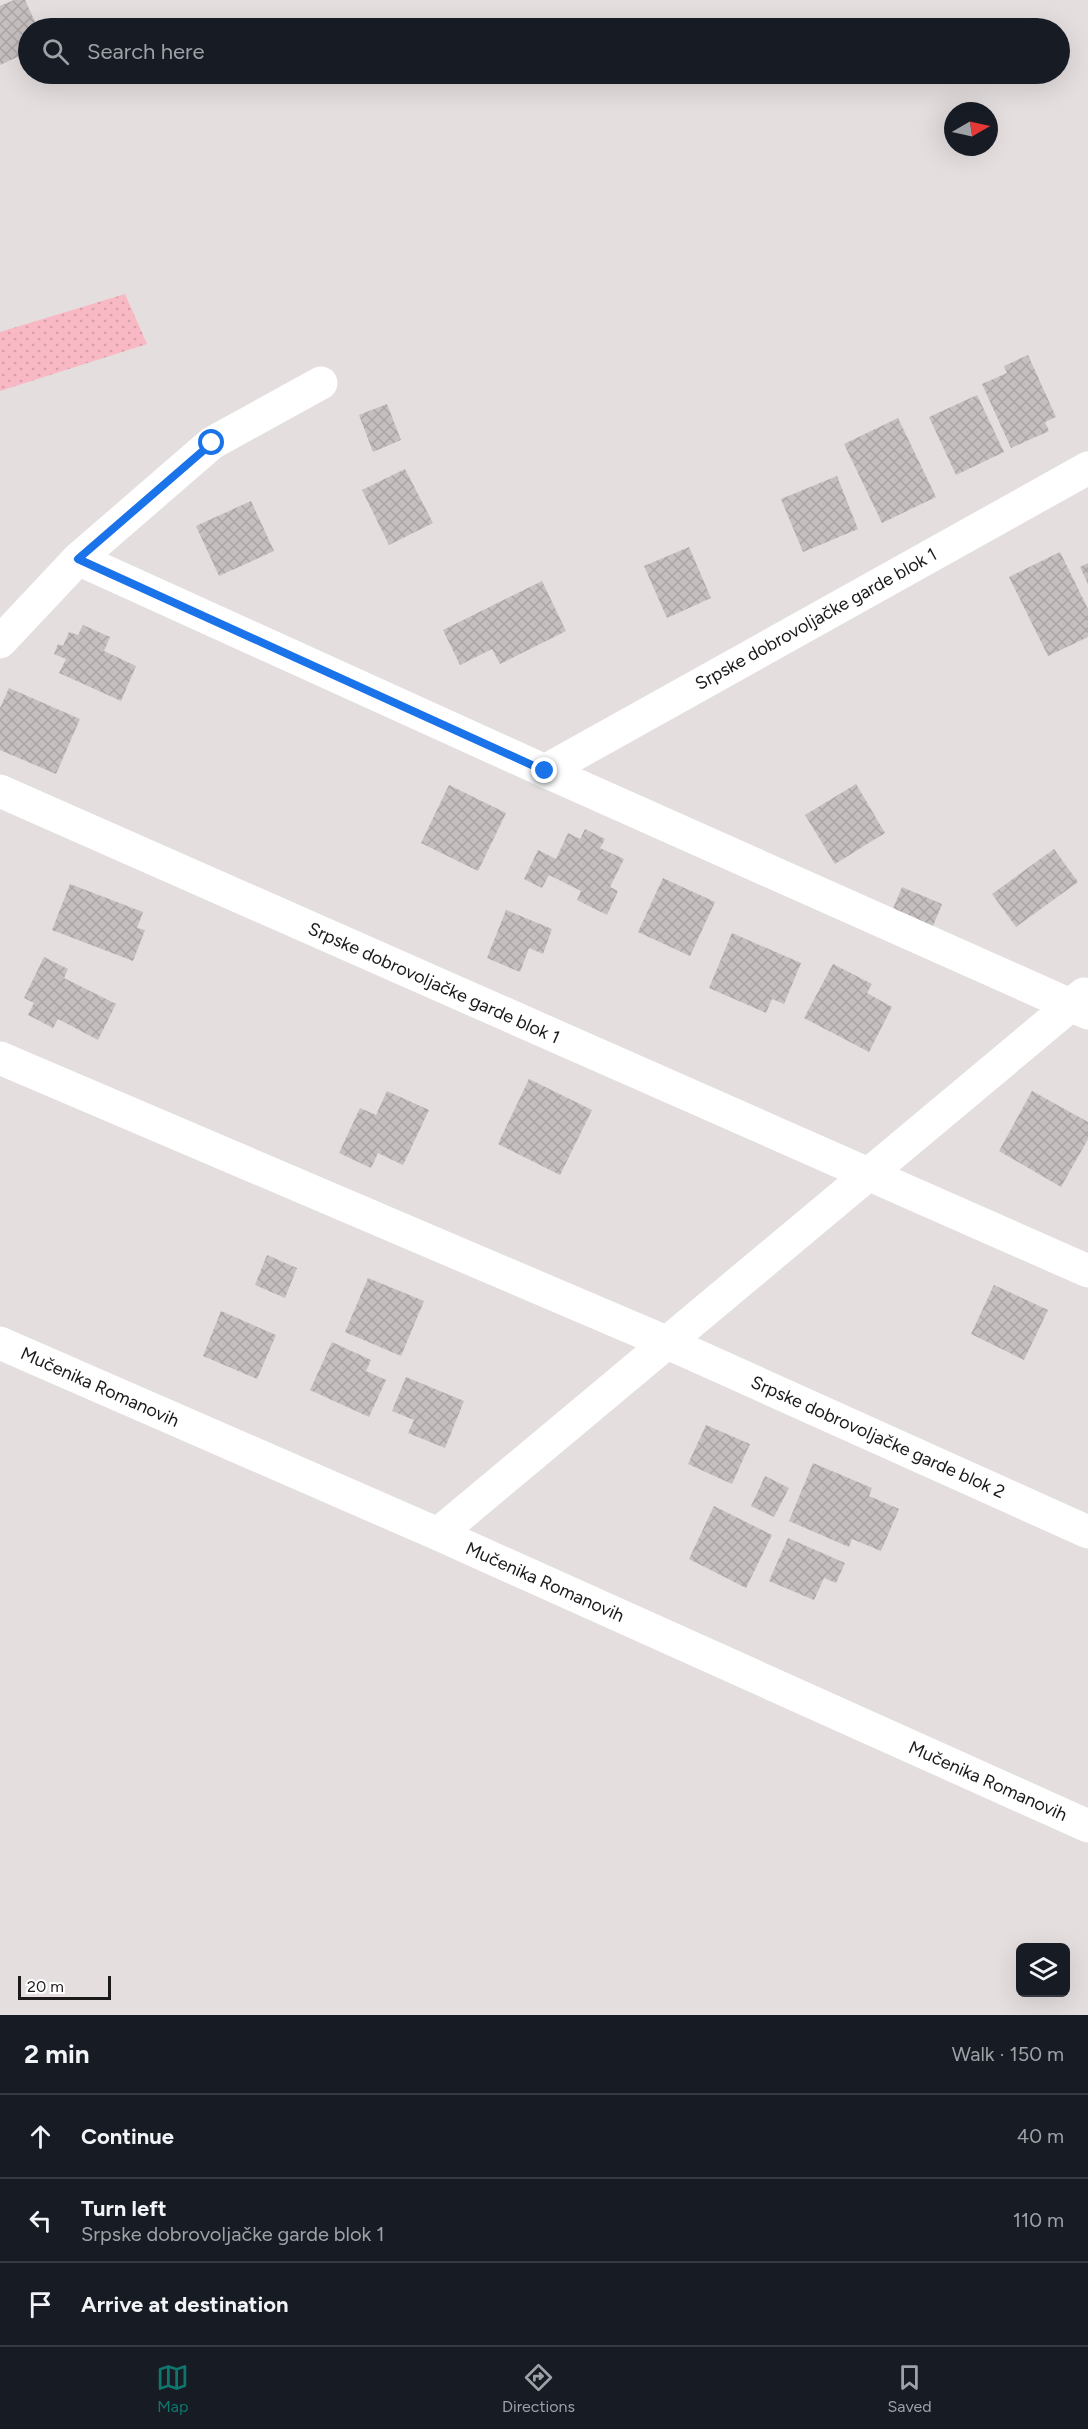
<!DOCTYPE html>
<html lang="en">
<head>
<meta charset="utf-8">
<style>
  :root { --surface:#171b24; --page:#242831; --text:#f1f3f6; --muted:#9ea1a6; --line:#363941; --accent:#0f766e }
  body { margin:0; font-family:Figtree,sans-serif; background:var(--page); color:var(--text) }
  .controls { position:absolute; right:18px; bottom:18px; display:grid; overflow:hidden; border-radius:9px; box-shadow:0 6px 24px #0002 }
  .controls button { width:54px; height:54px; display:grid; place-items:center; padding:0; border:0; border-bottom:2px solid var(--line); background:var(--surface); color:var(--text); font:30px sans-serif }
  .compass { position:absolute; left:944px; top:102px; width:54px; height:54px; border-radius:50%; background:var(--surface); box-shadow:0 6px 24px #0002; rotate:81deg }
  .scale { position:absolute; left:18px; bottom:15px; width:93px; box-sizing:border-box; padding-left:6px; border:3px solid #1c191a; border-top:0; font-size:16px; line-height:21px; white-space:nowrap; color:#1c191a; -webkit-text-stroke:4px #fff; paint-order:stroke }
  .stop { position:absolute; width:18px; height:18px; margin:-14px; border:4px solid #1a73e8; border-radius:50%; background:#fff }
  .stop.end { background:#1a73e8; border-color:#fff; box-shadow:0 2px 6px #0008 }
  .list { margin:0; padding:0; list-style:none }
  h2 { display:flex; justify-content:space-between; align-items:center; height:78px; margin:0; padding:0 24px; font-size:26px }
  h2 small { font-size:20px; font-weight:400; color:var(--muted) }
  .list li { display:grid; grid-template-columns:39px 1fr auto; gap:18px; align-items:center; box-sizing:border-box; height:84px; padding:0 24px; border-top:2px solid var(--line) }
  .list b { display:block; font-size:22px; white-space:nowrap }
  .list p { margin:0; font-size:20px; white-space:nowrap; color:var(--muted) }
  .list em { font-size:20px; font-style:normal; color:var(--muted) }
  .icon { flex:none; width:33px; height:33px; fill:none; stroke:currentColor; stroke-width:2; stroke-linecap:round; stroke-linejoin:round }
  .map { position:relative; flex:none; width:1088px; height:2015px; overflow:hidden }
  .search { position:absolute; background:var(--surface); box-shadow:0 6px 24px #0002; left:18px; right:18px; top:18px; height:66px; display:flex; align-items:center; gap:15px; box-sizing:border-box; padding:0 21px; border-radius:33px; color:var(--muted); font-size:22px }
  .sheet { height:330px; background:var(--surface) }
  nav { display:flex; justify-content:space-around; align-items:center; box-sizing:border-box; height:84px; border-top:2px solid var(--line); background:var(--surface); font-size:16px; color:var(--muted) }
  nav a { display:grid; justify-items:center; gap:3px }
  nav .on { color:var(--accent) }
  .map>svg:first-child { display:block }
  .grass { fill:url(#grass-dots) }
  .building { fill:url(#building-cross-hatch) }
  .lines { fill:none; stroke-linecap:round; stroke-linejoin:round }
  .minor { stroke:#fff; stroke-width:33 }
  .route { stroke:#1a73e8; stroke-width:8 }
  .labels { text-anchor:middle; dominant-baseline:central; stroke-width:4.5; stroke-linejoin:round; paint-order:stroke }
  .street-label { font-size:18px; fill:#1c191a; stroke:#fff }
</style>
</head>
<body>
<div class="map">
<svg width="1088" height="2015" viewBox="0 0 1088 2015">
  <defs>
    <pattern id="grass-dots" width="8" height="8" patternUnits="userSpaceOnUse" patternTransform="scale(1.5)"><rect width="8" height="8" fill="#f9b9c4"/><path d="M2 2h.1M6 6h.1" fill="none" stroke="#d59ea8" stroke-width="1.8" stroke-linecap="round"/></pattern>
    <pattern id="building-cross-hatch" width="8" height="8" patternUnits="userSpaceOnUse" patternTransform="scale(1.5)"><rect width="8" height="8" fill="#c6bfc0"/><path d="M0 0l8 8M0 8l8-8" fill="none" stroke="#aaa4a4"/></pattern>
  </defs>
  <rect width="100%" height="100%" fill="#e4dedf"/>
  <!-- grass -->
  <path class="grass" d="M125,294L147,344L0,391V332Z"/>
  <!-- building -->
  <g class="building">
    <path d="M14,0H25L38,28H28V52L0,65V6Z"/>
    <path d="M1028,355L1056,417L1045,422L1049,431L1011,448L982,384L1007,373L1004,366Z"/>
    <path d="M977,395L1004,452L956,475L929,417Z"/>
    <path d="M387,404L401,440L373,452L359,415Z"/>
    <path d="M898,418L936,497L882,523L844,444Z"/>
    <path d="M405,469L433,523L389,545L362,490Z"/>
    <path d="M837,476L858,529L803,552L781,499Z"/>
    <path d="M251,501L274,551L219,576L196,526Z"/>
    <path d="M689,547L711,598L667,618L644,566Z"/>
    <path d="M1060,552L1088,609V637L1048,656L1009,577Z"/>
    <path d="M1088,563V584L1080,567Z"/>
    <path d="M542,581L566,631L500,664L492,649L460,665L443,630Z"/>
    <path d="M83,625L110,637L104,651L136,666L121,701L59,673L66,659L54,654L58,644L63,646L69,632L78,635Z"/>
    <path d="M9,688L80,719L56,774L0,750V708Z"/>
    <path d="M856,784L885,833L835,864L805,815Z"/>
    <path d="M449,785L506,813L478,871L421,843Z"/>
    <path d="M585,829L605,839L600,848L624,859L610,887L618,891L607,915L577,900L581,891L549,875L542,888L524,879L538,850L556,859L568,833L580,839Z"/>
    <path d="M1054,849L1078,882L1016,927L992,894Z"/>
    <path d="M663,878L715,902L690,956L638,932Z"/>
    <path d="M70,884L143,912L137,928L145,930L133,961L52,930Z"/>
    <path d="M902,887L942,904L933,926L888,921Z"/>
    <path d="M506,910L552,929L543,954L529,948L520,972L487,958Z"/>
    <path d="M732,933L801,963L784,1004L772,999L766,1013L709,988Z"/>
    <path d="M44,957L68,969L64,978L116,1004L98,1040L58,1019L53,1028L28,1015L34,1003L24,998Z"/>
    <path d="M833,964L872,984L867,993L892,1007L869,1052L804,1018Z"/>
    <path d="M529,1079L592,1110L560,1175L498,1144Z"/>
    <path d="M387,1091L429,1110L403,1165L378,1153L371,1168L339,1153L360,1108L376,1115Z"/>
    <path d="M1032,1091L1088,1122V1139L1061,1187L999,1151Z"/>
    <path d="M267,1255L297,1268L285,1298L255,1285Z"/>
    <path d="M368,1278L424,1301L401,1356L345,1332Z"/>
    <path d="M994,1285L1048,1310L1024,1360L971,1334Z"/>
    <path d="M221,1311L276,1335L257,1379L203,1356Z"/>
    <path d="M332,1342L371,1360L366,1371L386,1380L369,1417L310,1390Z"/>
    <path d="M406,1377L464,1401L445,1448L408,1433L414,1420L392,1411Z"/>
    <path d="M706,1425L750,1444L732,1484L688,1464Z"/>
    <path d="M813,1463L872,1488L869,1496L899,1509L881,1551L852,1539L849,1547L789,1521Z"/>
    <path d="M765,1476L789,1488L774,1517L751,1506Z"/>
    <path d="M714,1506L772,1535L746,1588L689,1559Z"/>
    <path d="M788,1538L845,1563L836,1583L824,1578L814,1600L769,1581Z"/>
  </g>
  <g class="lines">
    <!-- minor -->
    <g class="minor">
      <path d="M78,559L545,771L1088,1013"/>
      <path d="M0,642L78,559L212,443L321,383"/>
      <path d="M545,771L1088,468"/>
      <path d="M0,791L1088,1271"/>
      <path d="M0,1058L668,1343L1088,1532"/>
      <path d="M0,1343L438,1534L1088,1826"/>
      <path d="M438,1534L1084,994"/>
    </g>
  </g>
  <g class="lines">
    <!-- route -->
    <path class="route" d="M212,443L78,559L545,771"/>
  </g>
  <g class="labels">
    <!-- street labels -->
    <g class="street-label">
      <text transform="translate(816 619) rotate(-29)">Srpske dobrovoljačke garde blok 1</text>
      <text transform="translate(434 983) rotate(24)">Srpske dobrovoljačke garde blok 1</text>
      <text transform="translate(100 1387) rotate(24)">Mučenika Romanovih</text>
      <text transform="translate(878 1437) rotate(24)">Srpske dobrovoljačke garde blok 2</text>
      <text transform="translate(545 1582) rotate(24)">Mučenika Romanovih</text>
      <text transform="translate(988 1781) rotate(24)">Mučenika Romanovih</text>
    </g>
  </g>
</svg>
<div class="controls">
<button><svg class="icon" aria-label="layers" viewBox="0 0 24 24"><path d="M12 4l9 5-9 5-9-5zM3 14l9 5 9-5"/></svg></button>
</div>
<svg class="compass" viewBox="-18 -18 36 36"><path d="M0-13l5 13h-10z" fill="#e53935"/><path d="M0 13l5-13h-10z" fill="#9ea1a6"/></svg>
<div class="scale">20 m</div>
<div class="stop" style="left:212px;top:443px"></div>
<div class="stop end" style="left:545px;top:771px"></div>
<div class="search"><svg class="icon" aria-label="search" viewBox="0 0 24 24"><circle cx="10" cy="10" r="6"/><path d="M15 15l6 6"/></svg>Search here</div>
</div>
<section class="sheet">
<h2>2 min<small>Walk · 150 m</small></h2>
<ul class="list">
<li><svg class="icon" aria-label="ahead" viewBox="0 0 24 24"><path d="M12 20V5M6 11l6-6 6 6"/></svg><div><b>Continue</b></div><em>40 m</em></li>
<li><svg class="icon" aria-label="left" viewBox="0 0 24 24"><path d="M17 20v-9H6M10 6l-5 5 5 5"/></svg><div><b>Turn left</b><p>Srpske dobrovoljačke garde blok 1</p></div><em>110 m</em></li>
<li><svg class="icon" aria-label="arrive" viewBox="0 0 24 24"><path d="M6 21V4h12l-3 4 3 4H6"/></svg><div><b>Arrive at destination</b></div></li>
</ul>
</section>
<nav>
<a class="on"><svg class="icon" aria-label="map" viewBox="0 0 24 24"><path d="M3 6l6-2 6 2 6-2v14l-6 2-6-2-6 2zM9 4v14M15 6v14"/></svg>Map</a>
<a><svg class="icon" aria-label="directions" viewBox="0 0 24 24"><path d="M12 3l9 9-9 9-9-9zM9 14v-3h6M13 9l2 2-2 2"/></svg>Directions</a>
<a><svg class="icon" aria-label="saved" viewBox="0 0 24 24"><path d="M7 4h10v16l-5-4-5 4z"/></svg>Saved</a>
</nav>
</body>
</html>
